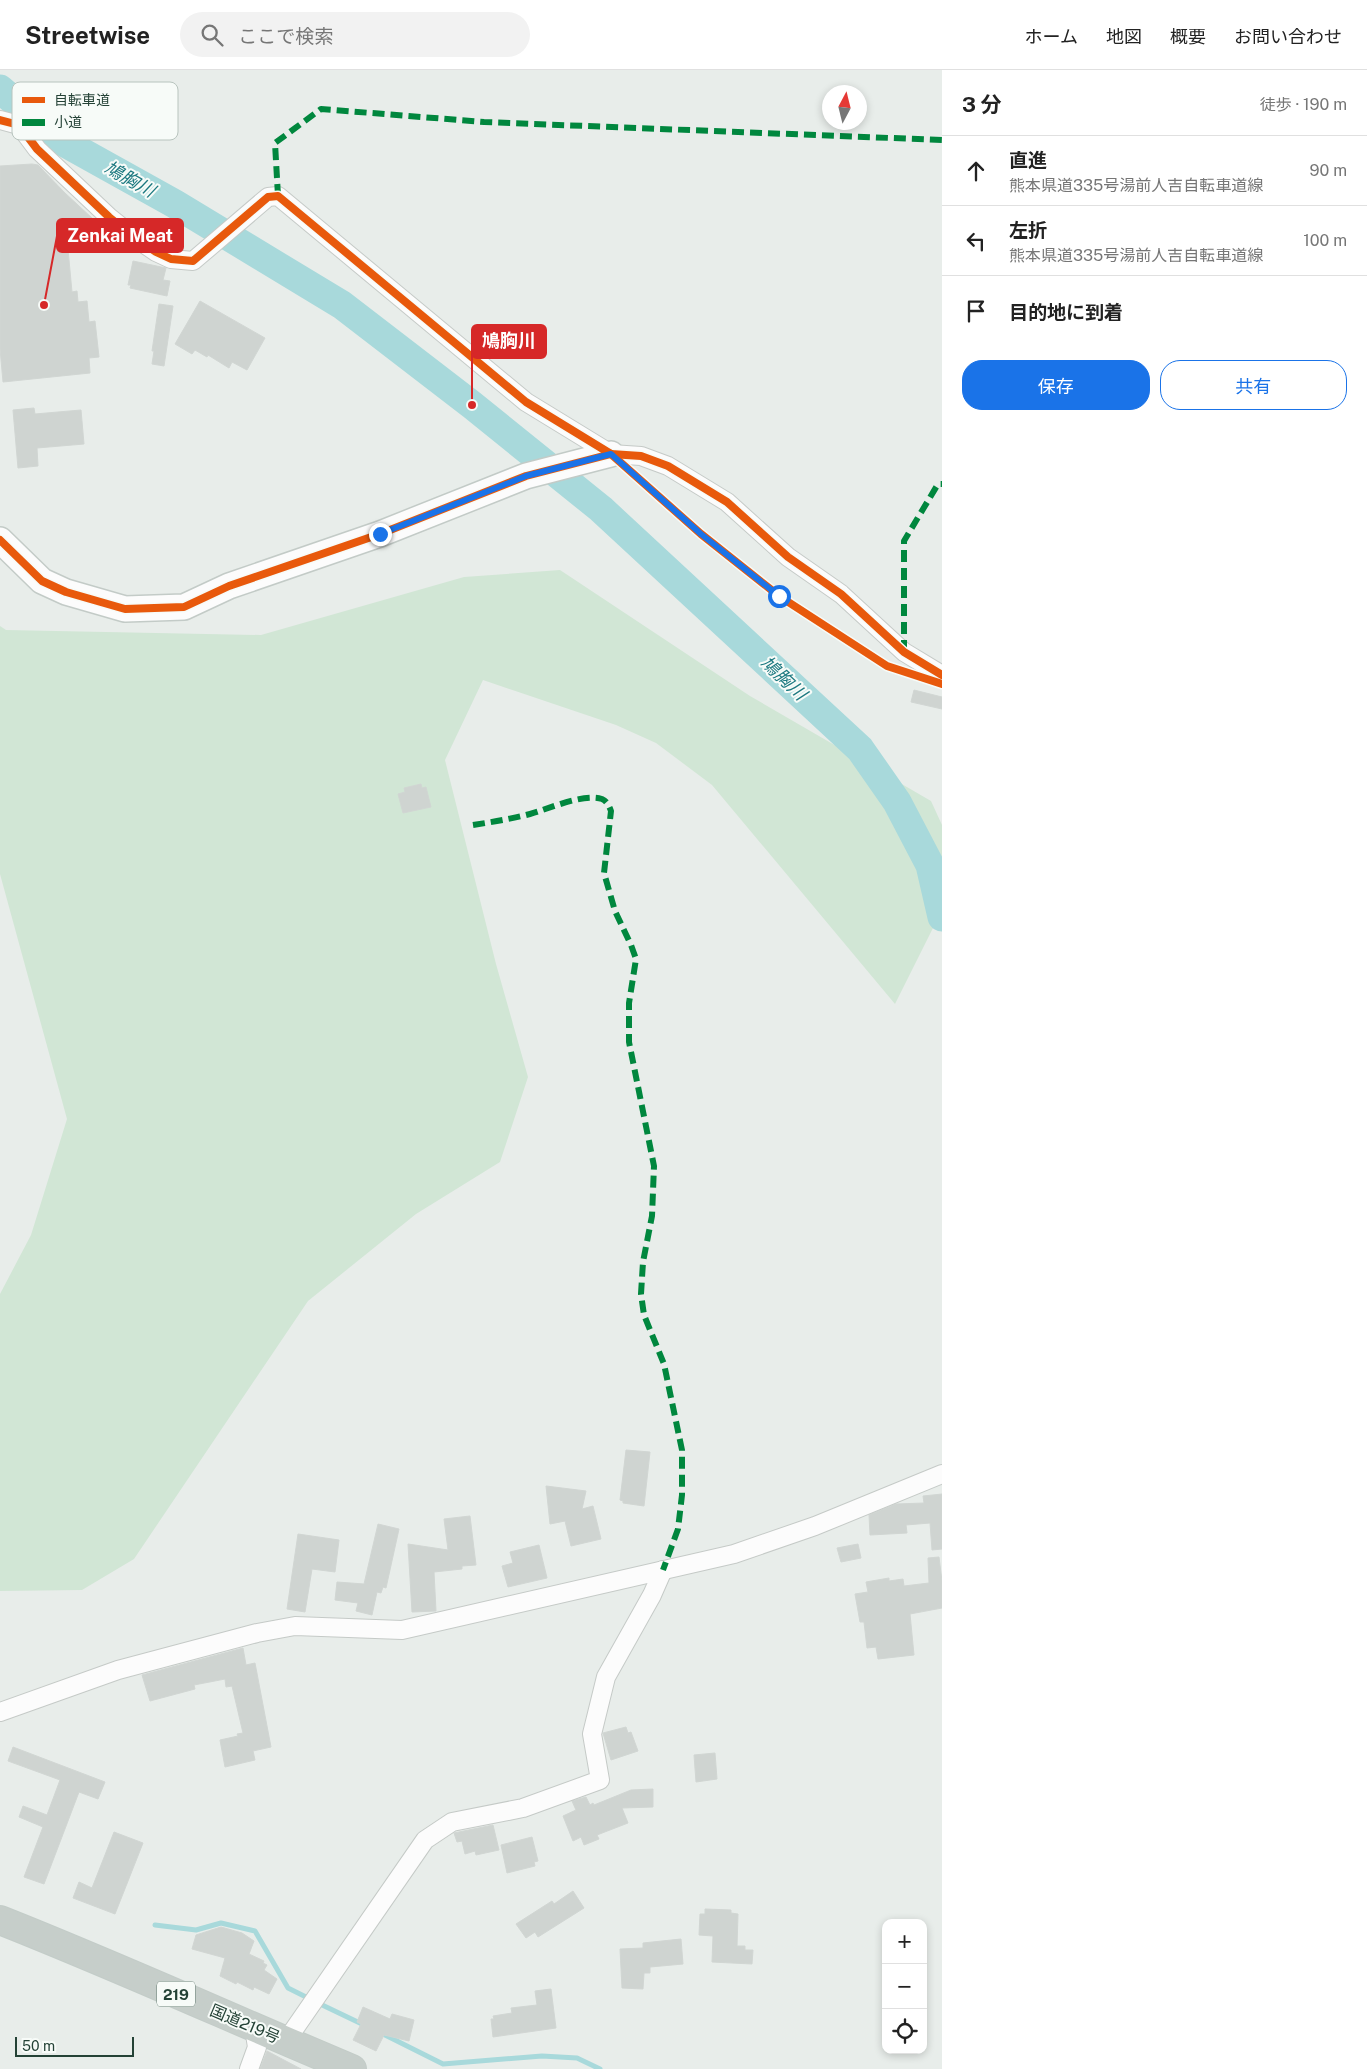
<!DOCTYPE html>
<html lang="ja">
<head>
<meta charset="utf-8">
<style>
  :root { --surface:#fff; --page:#f2f2f2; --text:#222; --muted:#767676; --line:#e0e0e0; --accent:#1a73e8 }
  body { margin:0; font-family:"Public Sans","Noto Sans JP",sans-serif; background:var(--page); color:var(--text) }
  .controls { position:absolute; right:15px; bottom:15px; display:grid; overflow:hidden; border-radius:10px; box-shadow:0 2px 8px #0003 }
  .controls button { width:45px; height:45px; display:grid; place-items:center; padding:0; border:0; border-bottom:1px solid var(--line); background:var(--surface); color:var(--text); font:25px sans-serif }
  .compass { position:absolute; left:822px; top:15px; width:45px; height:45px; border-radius:50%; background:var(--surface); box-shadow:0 2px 8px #0003; rotate:7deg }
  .scale { position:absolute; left:15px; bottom:12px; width:119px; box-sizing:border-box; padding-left:5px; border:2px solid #244236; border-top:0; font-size:14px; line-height:18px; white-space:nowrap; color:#244236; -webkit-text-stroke:4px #f7fbf8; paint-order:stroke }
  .stop { position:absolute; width:15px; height:15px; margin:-11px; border:4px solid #1a73e8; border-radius:50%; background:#fff }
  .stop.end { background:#1a73e8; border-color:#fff; box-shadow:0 1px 5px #0008 }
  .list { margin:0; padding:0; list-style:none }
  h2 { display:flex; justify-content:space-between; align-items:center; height:65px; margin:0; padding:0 20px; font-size:21px }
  h2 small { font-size:16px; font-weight:400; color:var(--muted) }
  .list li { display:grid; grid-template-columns:32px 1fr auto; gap:15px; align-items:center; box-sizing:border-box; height:70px; padding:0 20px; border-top:1px solid var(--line) }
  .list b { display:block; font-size:19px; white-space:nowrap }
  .list p { margin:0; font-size:16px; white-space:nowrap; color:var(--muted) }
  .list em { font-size:16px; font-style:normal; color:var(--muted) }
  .actions { display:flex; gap:10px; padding:15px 20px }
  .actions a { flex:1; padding:11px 0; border:1px solid var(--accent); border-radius:20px; text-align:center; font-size:18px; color:var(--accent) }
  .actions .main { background:var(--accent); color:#fff }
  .icon { flex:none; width:28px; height:28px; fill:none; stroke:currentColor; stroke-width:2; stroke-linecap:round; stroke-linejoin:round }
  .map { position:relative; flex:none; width:942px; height:1999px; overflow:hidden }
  header { display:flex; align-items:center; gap:30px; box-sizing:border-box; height:70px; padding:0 25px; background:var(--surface); border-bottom:1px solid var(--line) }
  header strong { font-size:24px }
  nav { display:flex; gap:28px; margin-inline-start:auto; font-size:18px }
  .search { width:350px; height:45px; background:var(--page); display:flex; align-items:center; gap:12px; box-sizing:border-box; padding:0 18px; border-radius:28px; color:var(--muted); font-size:19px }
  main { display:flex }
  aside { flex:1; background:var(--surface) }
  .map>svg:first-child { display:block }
  .green { fill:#d1e6d5 }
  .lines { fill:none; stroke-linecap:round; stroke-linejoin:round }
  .stream { stroke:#a8d9db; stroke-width:5 }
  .river { stroke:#a8d9db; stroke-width:29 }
  .building { fill:#cfd4d1; stroke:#d1d6d3 }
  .minor-casing { stroke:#c5cac7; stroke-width:20 }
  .secondary-casing { stroke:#c3cbc7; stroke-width:28 }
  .trunk-casing { stroke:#c3ccc8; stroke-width:30 }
  .minor { stroke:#fcfcfc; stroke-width:18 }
  .secondary { stroke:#fcfcfc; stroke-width:25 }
  .trunk { stroke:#c6ceca; stroke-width:28 }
  .quiet { stroke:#00873e; stroke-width:6; stroke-dasharray:12 6; stroke-linecap:butt }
  .cycleway-casing { stroke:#f7fbf8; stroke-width:11 }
  .cycleway { stroke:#e8590c; stroke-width:8 }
  .route { stroke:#1a73e8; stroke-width:6 }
  .labels { text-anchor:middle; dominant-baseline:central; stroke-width:4; stroke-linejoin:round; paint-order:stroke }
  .shield { fill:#f7fbf8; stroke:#637a70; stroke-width:1 }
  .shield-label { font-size:15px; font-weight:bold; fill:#244236 }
  .street-label { font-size:16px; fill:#244236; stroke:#f7fbf8 }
  .water-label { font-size:18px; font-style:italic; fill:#1c7980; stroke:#f7fbf8 }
  .key { fill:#f7fbf8; stroke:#b8c4be; stroke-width:1 }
  .key-label { font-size:14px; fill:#244236 }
  .leader { fill:none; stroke:#d62828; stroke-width:2 }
  .callout-dot { fill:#d62828; stroke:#f7fbf8; stroke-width:2 }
  .callout { fill:#d62828; stroke:#d62828; stroke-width:2 }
  .callout-label { font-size:18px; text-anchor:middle; font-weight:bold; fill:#fff }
</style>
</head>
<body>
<header>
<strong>Streetwise</strong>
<div class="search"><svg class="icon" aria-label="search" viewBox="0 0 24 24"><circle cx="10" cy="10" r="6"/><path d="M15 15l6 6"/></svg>ここで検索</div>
<nav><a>ホーム</a><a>地図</a><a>概要</a><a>お問い合わせ</a></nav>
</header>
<main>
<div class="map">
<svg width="942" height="1999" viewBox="0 0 942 1999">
  <rect width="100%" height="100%" fill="#e8edea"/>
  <!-- green -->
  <path class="green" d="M560,500L750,626L931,731L942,755V840L895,934L712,715L656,673L616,655L483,610L445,690L496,894L528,1007L500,1092L416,1144L308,1231L134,1489L82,1520L0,1521V1224L31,1165L67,1049L0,804V556L6,560L261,565L464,507Z"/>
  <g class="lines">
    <!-- stream -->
    <g class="stream">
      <path d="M155,1855L196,1860L221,1853L255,1861L288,1918L310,1929"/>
      <path d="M318,1933L364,1955"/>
      <path d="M381,1963L443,1994L542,1986L577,1988L600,1999"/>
    </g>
    <!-- river -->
    <path class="river" d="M0,19L60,70L175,134L342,235L472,335L601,439L860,679L897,732L930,795L942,847"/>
  </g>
  <!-- building -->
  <g class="building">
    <path d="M32,94L38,95L65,123L93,149L77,167L66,158L72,222L77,221L78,232L87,231L89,252L95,251L99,287L89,288L90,303L3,312L0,279V96Z"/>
    <path d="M133,191L166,198L163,210L170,211L167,226L130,218L131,215H128Z"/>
    <path d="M200,231L265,268L247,300L232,292L229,298L208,285L207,287L195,280L192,284L175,274Z"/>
    <path d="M159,234L173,236L164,296L152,294L154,281H152Z"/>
    <path d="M34,338L35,344L81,340L84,374L37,378L38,396L18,398L13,340Z"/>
    <path d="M914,620L942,627V639L911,632Z"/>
    <path d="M421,714L422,718L426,717L431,737L403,743L398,724L405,722L404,718Z"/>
    <path d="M626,1380L650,1382L644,1436L623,1433V1431L620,1430Z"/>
    <path d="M546,1416L586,1421L582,1439L593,1436L601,1469L571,1476L565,1451L550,1454Z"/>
    <path d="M942,1424V1479L932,1480L930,1453L906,1455L907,1463L870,1465L869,1445L896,1434L924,1433L923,1426Z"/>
    <path d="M470,1446L476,1495L462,1496V1499L434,1502L436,1541L412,1542L408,1474L448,1480L444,1449Z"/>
    <path d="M378,1454L399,1459L386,1518L383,1517L381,1523L377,1522L372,1545L356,1541L358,1533L335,1530L337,1512L364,1514Z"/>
    <path d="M298,1464L339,1470L335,1502L312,1499L305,1542L287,1539Z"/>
    <path d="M858,1474L861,1488L841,1492L837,1478Z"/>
    <path d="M539,1475L547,1508L508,1517L502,1496L513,1493L510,1482Z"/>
    <path d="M939,1487L942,1511V1538L910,1544L914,1585L878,1589L876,1577L867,1578L864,1552H860L855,1524L868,1522L866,1512L889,1508V1511L903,1509L904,1516L929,1513L928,1488Z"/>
    <path d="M243,1578L246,1595L255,1593L271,1677L253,1681L255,1690L225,1697L220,1670L238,1666L237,1664L243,1663L232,1616L226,1617L225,1609L194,1615L195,1619L150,1631L142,1605Z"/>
    <path d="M626,1657L628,1663L631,1662L638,1681L611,1690L603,1663Z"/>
    <path d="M13,1677L105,1712L98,1729L79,1722L44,1814L24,1807L43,1757L19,1747L23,1736L47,1745L60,1710L8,1691Z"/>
    <path d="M715,1683L717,1709L696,1712L694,1685Z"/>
    <path d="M653,1719V1737L622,1738L628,1753L597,1765L599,1769L584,1775L581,1767L573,1771L563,1746L576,1740L572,1731L586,1727L590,1735L593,1733L594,1735L631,1720Z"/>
    <path d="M493,1755L499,1780L476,1785L475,1781L465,1784L462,1771L457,1772L454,1763Z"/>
    <path d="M114,1762L143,1773L115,1844L73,1828L79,1812L92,1818Z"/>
    <path d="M532,1767L538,1791L534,1792L535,1796L507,1803L501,1775Z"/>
    <path d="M573,1821L584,1838L538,1867L535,1862L526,1868L516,1854L552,1831L554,1834Z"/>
    <path d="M705,1839L731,1840V1843L738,1844L737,1876H745V1880H753L752,1894L712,1892L713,1866L699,1865L700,1844H705Z"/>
    <path d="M221,1857L242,1863L254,1871L249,1884L264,1891L263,1893L267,1895L264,1900L277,1909L269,1924L254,1917L253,1920L237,1912L236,1914L220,1906L225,1888L192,1879L196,1865Z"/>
    <path d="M681,1869L683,1894L650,1897V1903H644L643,1919L622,1918L620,1879L643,1878V1873Z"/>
    <path d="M551,1919L556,1958L493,1967L491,1949H494L493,1946L512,1943L511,1938L537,1935L535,1921Z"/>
    <path d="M363,1937L390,1949L392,1944L414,1950L409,1971L384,1965L376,1981L353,1970L361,1954L357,1952Z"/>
    <path d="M267,1981L301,1999H260Z"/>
  </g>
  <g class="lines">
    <defs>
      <g id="minor">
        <path d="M0,50L19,55L37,79L109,147L134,167L156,182L171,189L193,191L268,127L278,126L526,332L611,384L641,386L668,396L727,432L788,487L841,524L904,582L942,605"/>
        <path d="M0,1642L118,1600L257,1563L295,1556L402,1560L734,1484L815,1456L942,1404"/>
        <path d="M286,1971L425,1770L452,1752L523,1738L600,1710L592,1664L606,1607L652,1525L663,1500"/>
        <path d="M249,1999L257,1977L254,1958"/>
      </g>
      <path id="secondary" d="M0,470L42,511L66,522L125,539L184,537L229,516L380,464L526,406L611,384"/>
      <path id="trunk" d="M0,1850C119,1897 235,1950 352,1999"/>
    </defs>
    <!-- minor casing -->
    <use href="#minor" class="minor-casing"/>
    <!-- secondary casing -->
    <use href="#secondary" class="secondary-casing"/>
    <!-- trunk casing -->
    <use href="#trunk" class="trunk-casing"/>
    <!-- minor -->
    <use href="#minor" class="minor"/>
    <!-- secondary -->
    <use href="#secondary" class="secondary"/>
    <!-- trunk -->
    <use href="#trunk" class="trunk"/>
    <!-- quiet -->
    <g class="quiet">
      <path d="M278,126L275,73L321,39L484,52L942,70"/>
      <path d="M904,582V471L938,414H942"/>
      <path d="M473,755C492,752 511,749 530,744C548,739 583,723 602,729C607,731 609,736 611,741L604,803L615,841L631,875L636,889L629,933V972L654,1096L652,1146L643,1192L641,1224L644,1245L664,1294L682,1380V1425L678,1459L663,1500"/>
    </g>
    <defs>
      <g id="cycleway">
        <path d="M0,50L19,55L37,79L109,147L134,167L156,182L171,189L193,191L268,127L278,126L526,332L611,384L641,386L668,396L727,432L788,487L841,524L904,582L942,605"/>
        <path d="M611,384L701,464L779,526L887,596L942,614"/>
        <path d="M0,470L42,511L66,522L125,539L184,537L229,516L380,464L526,406L611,384"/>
      </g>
    </defs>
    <!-- cycleway casing -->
    <use href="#cycleway" class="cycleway-casing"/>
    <!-- cycleway -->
    <use href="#cycleway" class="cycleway"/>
  </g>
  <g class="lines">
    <!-- route -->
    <path class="route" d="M380,464L526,406L611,384L701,464L779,526"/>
  </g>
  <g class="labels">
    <!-- shield labels -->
    <rect class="shield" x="157" y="1911.5" width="38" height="25" rx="4"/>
    <g class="shield-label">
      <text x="176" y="1924">219</text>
    </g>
    <!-- street labels -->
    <g class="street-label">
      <text transform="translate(245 1954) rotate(23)">国道219号</text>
    </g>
    <!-- water labels -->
    <g class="water-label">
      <text transform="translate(130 109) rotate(29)">鳩胸川</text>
      <text transform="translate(784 608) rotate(43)">鳩胸川</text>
    </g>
  </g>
  <!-- legend -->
  <rect x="12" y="12" width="166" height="58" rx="8" class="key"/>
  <rect x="22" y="27" width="23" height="6" fill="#e8590c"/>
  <rect x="22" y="49" width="23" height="7" fill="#00873e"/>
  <g class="key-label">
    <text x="54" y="35">自転車道</text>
    <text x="54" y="57">小道</text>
  </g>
  <!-- callouts -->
  <path class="leader" d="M44 235L57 166M472 335L472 271"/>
  <g class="callout-dot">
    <circle cx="44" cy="235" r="5"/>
    <circle cx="472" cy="335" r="5"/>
  </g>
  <g class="callout">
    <rect x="57" y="149" width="126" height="33" rx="5"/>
    <rect x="472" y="255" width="74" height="33" rx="5"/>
  </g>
  <g class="callout-label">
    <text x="120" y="172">Zenkai Meat</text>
    <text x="509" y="277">鳩胸川</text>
  </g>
</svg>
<div class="controls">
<button>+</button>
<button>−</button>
<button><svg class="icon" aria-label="locate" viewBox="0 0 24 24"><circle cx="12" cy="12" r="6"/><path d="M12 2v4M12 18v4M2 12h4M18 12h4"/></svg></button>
</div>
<svg class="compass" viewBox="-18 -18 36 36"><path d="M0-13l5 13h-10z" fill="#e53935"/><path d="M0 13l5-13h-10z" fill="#767676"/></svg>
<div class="scale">50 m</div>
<div class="stop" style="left:779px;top:526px"></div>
<div class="stop end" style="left:380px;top:464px"></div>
</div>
<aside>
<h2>3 分<small>徒歩 · 190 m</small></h2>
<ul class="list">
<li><svg class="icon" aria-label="ahead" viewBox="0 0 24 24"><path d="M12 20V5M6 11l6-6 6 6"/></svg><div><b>直進</b><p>熊本県道335号湯前人吉自転車道線</p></div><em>90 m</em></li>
<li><svg class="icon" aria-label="left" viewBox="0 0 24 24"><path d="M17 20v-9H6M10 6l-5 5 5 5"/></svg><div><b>左折</b><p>熊本県道335号湯前人吉自転車道線</p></div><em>100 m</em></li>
<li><svg class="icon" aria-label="arrive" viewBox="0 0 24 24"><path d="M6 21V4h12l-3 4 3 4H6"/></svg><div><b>目的地に到着</b></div></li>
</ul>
<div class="actions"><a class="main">保存</a><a>共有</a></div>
</aside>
</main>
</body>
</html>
